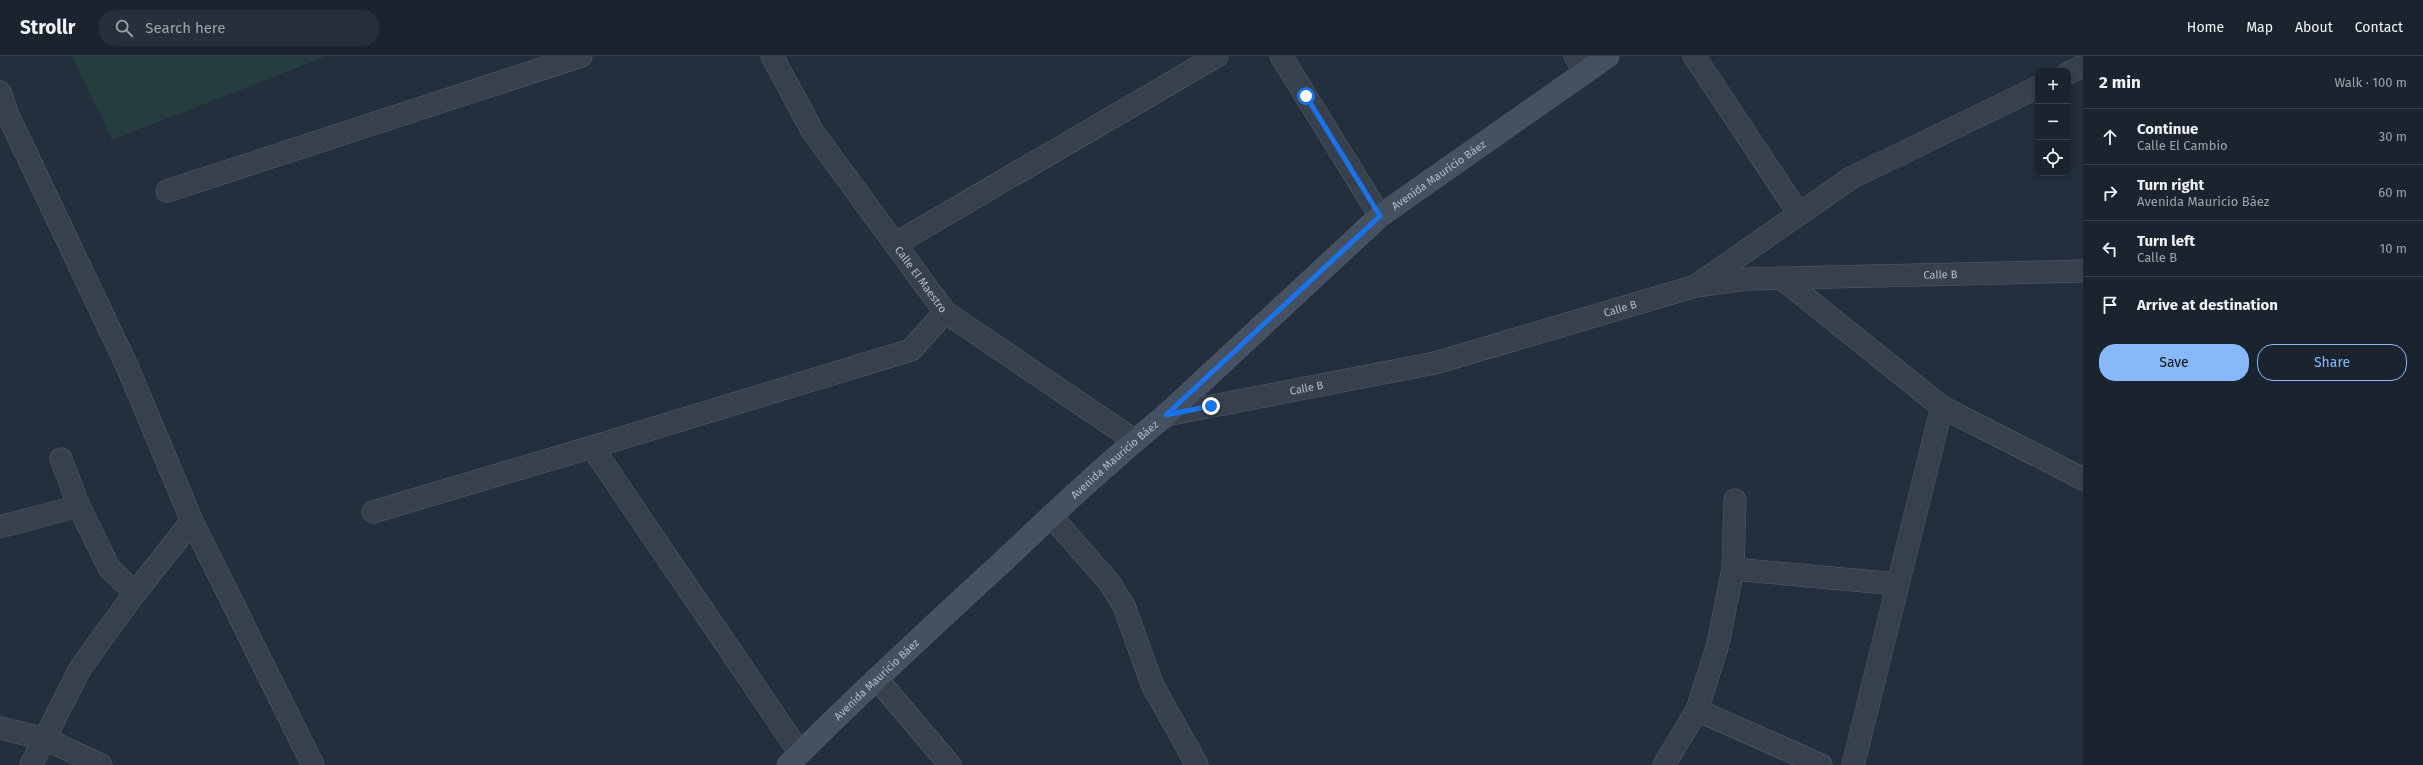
<!DOCTYPE html>
<html lang="en">
<head>
<meta charset="utf-8">
<style>
  :root { --surface:#1a232e; --page:#272f3a; --text:#f1f3f6; --muted:#9fa4aa; --line:#38404a; --accent:#86b8fa }
  body { margin:0; font-family:"Fira Sans",sans-serif; background:var(--page); color:var(--text) }
  .controls { position:absolute; right:12px; top:12px; display:grid; overflow:hidden; border-radius:8px; box-shadow:0 2px 6px #0003 }
  .controls button { width:36px; height:36px; display:grid; place-items:center; padding:0; border:0; border-bottom:1px solid var(--line); background:var(--surface); color:var(--text); font:20px sans-serif }
  .stop { position:absolute; width:12px; height:12px; margin:-9px; border:3px solid #1a73e8; border-radius:50%; background:#fff }
  .stop.end { background:#1a73e8; border-color:#fff; box-shadow:0 1px 4px #0008 }
  .list { margin:0; padding:0; list-style:none }
  h2 { display:flex; justify-content:space-between; align-items:center; height:52px; margin:0; padding:0 16px; font-size:17px }
  h2 small { font-size:13px; font-weight:400; color:var(--muted) }
  .list li { display:grid; grid-template-columns:26px 1fr auto; gap:12px; align-items:center; box-sizing:border-box; height:56px; padding:0 16px; border-top:1px solid var(--line) }
  .list b { display:block; font-size:15px; white-space:nowrap }
  .list p { margin:0; font-size:13px; white-space:nowrap; color:var(--muted) }
  .list em { font-size:13px; font-style:normal; color:var(--muted) }
  .actions { display:flex; gap:8px; padding:12px 16px }
  .actions a { flex:1; padding:9px 0; border:1px solid var(--accent); border-radius:16px; text-align:center; font-size:14px; color:var(--accent) }
  .actions .main { background:var(--accent); color:#111 }
  .icon { flex:none; width:22px; height:22px; fill:none; stroke:currentColor; stroke-width:2; stroke-linecap:round; stroke-linejoin:round }
  .map { position:relative; flex:none; width:2083px; height:709px; overflow:hidden }
  header { display:flex; align-items:center; gap:24px; box-sizing:border-box; height:56px; padding:0 20px; background:var(--surface); border-bottom:1px solid var(--line) }
  header strong { font-size:19px }
  nav { display:flex; gap:22px; margin-inline-start:auto; font-size:14px }
  .search { width:280px; height:36px; background:var(--page); display:flex; align-items:center; gap:10px; box-sizing:border-box; padding:0 14px; border-radius:16px; color:var(--muted); font-size:15px }
  main { display:flex }
  aside { flex:1; background:var(--surface) }
  .map>svg:first-child { display:block }
  .green { fill:#253d3e }
  .lines { fill:none; stroke-linecap:round; stroke-linejoin:round }
  .street-casing { stroke:#555f6b; stroke-width:23 }
  .secondary-casing { stroke:#555f6b; stroke-width:23 }
  .street { stroke:#37414d; stroke-width:22 }
  .secondary { stroke:#455061; stroke-width:22 }
  .route { stroke:#1a73e8; stroke-width:5 }
  .labels { text-anchor:middle; dominant-baseline:central; stroke-width:3; stroke-linejoin:round; paint-order:stroke }
  .street-label { font-size:11px; fill:#b3bcc9; stroke:#1c2632 }
</style>
</head>
<body>
<header>
<strong>Strollr</strong>
<div class="search"><svg class="icon" aria-label="search" viewBox="0 0 24 24"><circle cx="10" cy="10" r="6"/><path d="M15 15l6 6"/></svg>Search here</div>
<nav><a>Home</a><a>Map</a><a>About</a><a>Contact</a></nav>
</header>
<main>
<div class="map">
<svg width="2083" height="709" viewBox="0 0 2083 709">
  <rect width="100%" height="100%" fill="#232f3d"/>
  <!-- green -->
  <path class="green" d="M72,0H327L112,84Z"/>
  <g class="lines">
    <defs>
      <g id="street">
        <path id="s1" d="M772,0L813,76L945,256L1134,384"/>
        <path d="M1281,0L1380,160"/>
        <path d="M1575,0L1585,16"/>
        <path d="M1694,0L1799,158"/>
        <path d="M2068,17L2083,10"/>
        <path d="M0,36L8,59L127,310L192,465L313,709"/>
        <path d="M167,135L581,0"/>
        <path d="M895,188L1217,0"/>
        <path d="M1781,222L1942,351L2083,423"/>
        <path d="M1700,227L1851,122L2038,31"/>
        <path id="s2" d="M1166,359L1435,307L1696,230L1747,223L2083,215"/>
        <path d="M61,403L79,450L109,512L135,537"/>
        <path d="M373,456L592,391"/>
        <path d="M1051,460L1109,526L1124,550L1152,628L1197,709"/>
        <path d="M0,471L79,450"/>
        <path d="M1733,513L1898,528"/>
        <path d="M877,623L950,709"/>
        <path d="M1697,654L1821,709"/>
        <path d="M0,672L45,683L101,709"/>
        <path d="M800,697L592,391L911,294L945,256"/>
        <path d="M31,709L81,611L135,537L192,465"/>
        <path d="M1664,709L1697,654L1718,588L1733,513L1735,444"/>
        <path d="M1853,709L1942,351"/>
      </g>
      <g id="secondary">
        <path id="s3" d="M788,709C856,641 926,576 997,511C1052,459 1107,407 1166,359L1380,160L1608,0"/>
      </g>
    </defs>
    <!-- street casing -->
    <use href="#street" class="street-casing"/>
    <!-- secondary casing -->
    <use href="#secondary" class="secondary-casing"/>
    <!-- street -->
    <use href="#street" class="street"/>
    <!-- secondary -->
    <use href="#secondary" class="secondary"/>
  </g>
  <g class="lines">
    <!-- route -->
    <path class="route" d="M1211,350L1166,359L1380,160L1306,40"/>
  </g>
  <g class="labels">
    <!-- street labels -->
    <g class="street-label">
      <text stroke="none"><textPath href="#s3" startOffset="879">Avenida Mauricio Báez</textPath></text>
      <text stroke="none"><textPath href="#s2" startOffset="791">Calle B</textPath></text>
      <text stroke="none"><textPath href="#s1" startOffset="269">Calle El Maestro</textPath></text>
      <text stroke="none"><textPath href="#s2" startOffset="467">Calle B</textPath></text>
      <text stroke="none"><textPath href="#s2" startOffset="143">Calle B</textPath></text>
      <text stroke="none"><textPath href="#s3" startOffset="447">Avenida Mauricio Báez</textPath></text>
      <text stroke="none"><textPath href="#s3" startOffset="123">Avenida Mauricio Báez</textPath></text>
    </g>
  </g>
</svg>
<div class="controls">
<button>+</button>
<button>−</button>
<button><svg class="icon" aria-label="locate" viewBox="0 0 24 24"><circle cx="12" cy="12" r="6"/><path d="M12 2v4M12 18v4M2 12h4M18 12h4"/></svg></button>
</div>
<div class="stop" style="left:1306px;top:40px"></div>
<div class="stop end" style="left:1211px;top:350px"></div>
</div>
<aside>
<h2>2 min<small>Walk · 100 m</small></h2>
<ul class="list">
<li><svg class="icon" aria-label="ahead" viewBox="0 0 24 24"><path d="M12 20V5M6 11l6-6 6 6"/></svg><div><b>Continue</b><p>Calle El Cambio</p></div><em>30 m</em></li>
<li><svg class="icon" aria-label="right" viewBox="0 0 24 24"><path d="M7 20v-9h11M14 6l5 5-5 5"/></svg><div><b>Turn right</b><p>Avenida Mauricio Báez</p></div><em>60 m</em></li>
<li><svg class="icon" aria-label="left" viewBox="0 0 24 24"><path d="M17 20v-9H6M10 6l-5 5 5 5"/></svg><div><b>Turn left</b><p>Calle B</p></div><em>10 m</em></li>
<li><svg class="icon" aria-label="arrive" viewBox="0 0 24 24"><path d="M6 21V4h12l-3 4 3 4H6"/></svg><div><b>Arrive at destination</b></div></li>
</ul>
<div class="actions"><a class="main">Save</a><a>Share</a></div>
</aside>
</main>
</body>
</html>
